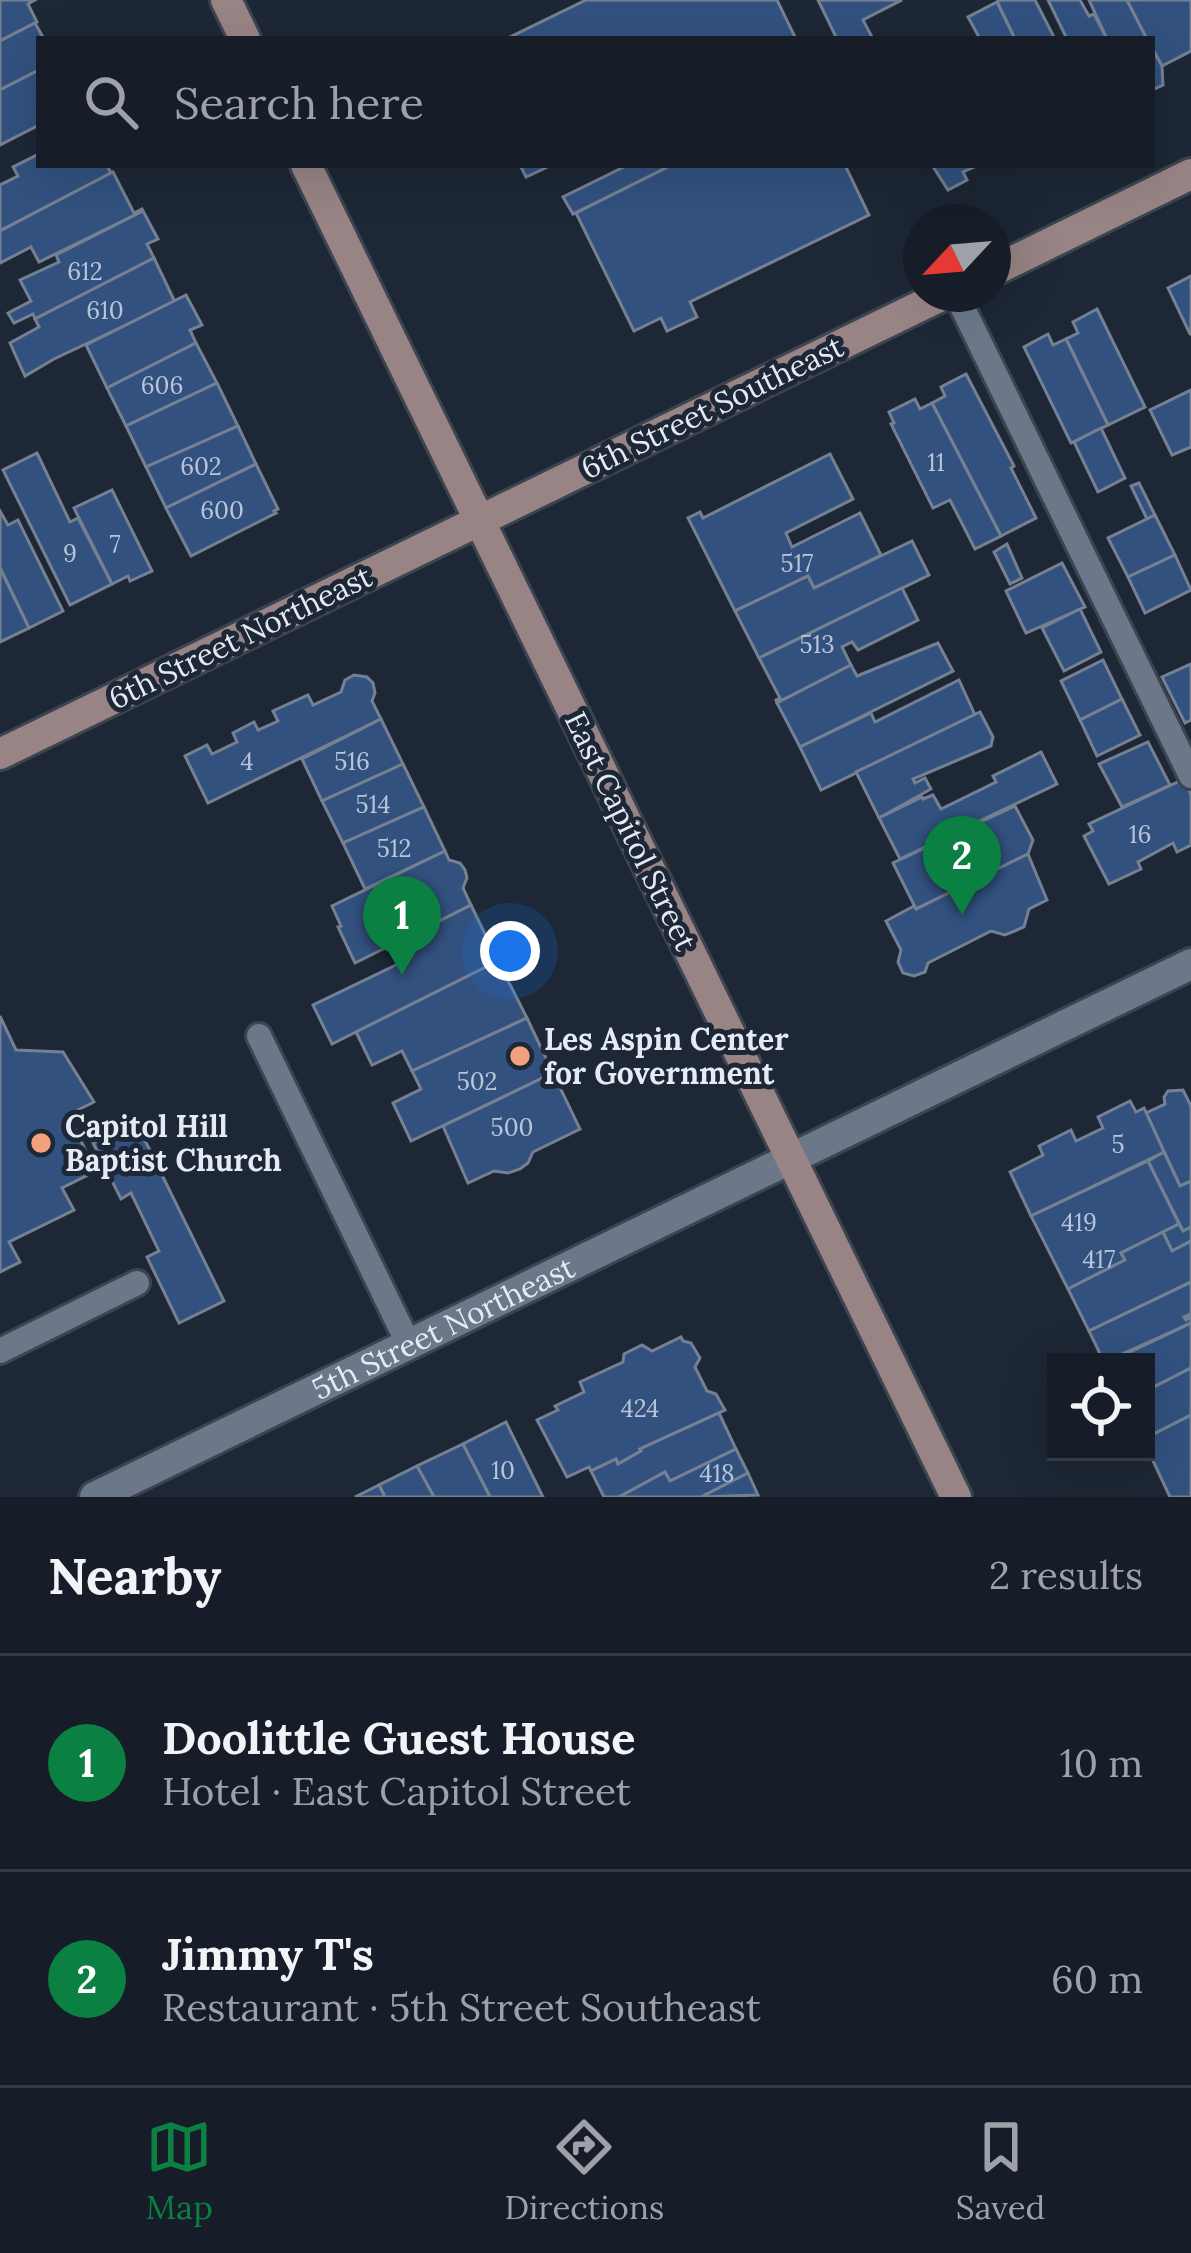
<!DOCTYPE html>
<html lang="en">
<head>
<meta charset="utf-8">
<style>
  :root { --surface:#161d28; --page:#1f2630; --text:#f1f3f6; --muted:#9ea2a8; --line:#353b45; --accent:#0b8043 }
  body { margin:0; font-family:Lora,serif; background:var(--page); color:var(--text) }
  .controls { position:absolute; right:36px; bottom:36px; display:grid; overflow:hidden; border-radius:0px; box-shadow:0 12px 48px #0002 }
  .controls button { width:108px; height:108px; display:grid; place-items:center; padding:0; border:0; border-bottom:3px solid var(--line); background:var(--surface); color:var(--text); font:60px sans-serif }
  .compass { position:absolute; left:903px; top:204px; width:108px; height:108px; border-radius:50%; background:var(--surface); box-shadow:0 12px 48px #0002; rotate:244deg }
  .you { position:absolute; left:510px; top:951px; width:42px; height:42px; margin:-30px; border:9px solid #fff; border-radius:50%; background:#1a73e8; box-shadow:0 0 0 18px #1a73e833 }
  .badge { display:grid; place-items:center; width:78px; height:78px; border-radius:50%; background:var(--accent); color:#fff; font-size:39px; font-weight:700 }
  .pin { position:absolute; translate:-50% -99px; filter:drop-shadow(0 3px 6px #0008) }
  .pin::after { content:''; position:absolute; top:63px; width:42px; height:36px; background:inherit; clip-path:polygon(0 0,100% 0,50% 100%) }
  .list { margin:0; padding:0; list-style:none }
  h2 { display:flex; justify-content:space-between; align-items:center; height:156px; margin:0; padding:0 48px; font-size:51px }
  h2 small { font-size:39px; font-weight:400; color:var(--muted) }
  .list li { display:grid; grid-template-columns:78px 1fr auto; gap:36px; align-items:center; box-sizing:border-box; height:216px; padding:0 48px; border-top:3px solid var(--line) }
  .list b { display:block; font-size:45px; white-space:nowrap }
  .list p { margin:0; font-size:39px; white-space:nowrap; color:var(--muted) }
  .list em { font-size:39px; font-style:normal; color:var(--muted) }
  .icon { flex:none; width:66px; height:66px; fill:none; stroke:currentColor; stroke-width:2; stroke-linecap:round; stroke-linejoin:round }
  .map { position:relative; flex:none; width:1191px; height:1497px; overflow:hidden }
  .search { position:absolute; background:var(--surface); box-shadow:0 12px 48px #0002; left:36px; right:36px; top:36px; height:132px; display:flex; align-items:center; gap:30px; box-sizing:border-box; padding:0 42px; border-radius:0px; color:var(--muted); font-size:45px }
  .sheet { height:588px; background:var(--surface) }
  nav { display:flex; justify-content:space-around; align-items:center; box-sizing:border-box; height:168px; border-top:3px solid var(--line); background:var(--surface); font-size:33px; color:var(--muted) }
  nav a { display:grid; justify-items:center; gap:6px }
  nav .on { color:var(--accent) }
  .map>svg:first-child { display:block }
  .building { fill:#32517f; stroke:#758192; stroke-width:3 }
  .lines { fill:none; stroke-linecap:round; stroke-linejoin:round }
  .lane-casing { stroke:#3c4450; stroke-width:30 }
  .street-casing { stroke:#3c4450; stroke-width:36 }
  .secondary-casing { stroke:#3c4450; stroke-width:36 }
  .lane { stroke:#6c7889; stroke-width:24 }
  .street { stroke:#6c7889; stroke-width:30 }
  .secondary { stroke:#988484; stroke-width:30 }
  .poi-dot { fill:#f1a17d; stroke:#1d2735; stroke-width:4.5 }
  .labels { text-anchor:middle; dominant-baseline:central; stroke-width:10; stroke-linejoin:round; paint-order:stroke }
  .number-label { font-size:24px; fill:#b8c4d8 }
  .street-label { font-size:30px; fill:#e4ebf5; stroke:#1d2735 }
  .poi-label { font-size:30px; font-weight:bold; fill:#e4ebf5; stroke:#1d2735; text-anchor:start }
</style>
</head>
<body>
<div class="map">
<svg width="1191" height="1497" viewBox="0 0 1191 1497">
  <rect width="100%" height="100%" fill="#1d2735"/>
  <!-- building -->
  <g class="building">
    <path d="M0,0H35L28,4L37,22L0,41Z"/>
    <path d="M586,0H777L796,39H506Z"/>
    <path d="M818,0H902L863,20L873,39H837Z"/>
    <path d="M1001,0H1035L1055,39H1015L997,2Z"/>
    <path d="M1048,0H1080L1089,16L1094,14L1107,39H1067Z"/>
    <path d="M1089,0H1127L1147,39H1107Z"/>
    <path d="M1127,0H1191V51L1162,66L1152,48V39H1147Z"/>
    <path d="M997,2L1015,39H980L968,17Z"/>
    <path d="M35,23L44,39H39V70L0,90V41Z"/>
    <path d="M1152,48L1162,66L1163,85L1152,90Z"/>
    <path d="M39,70V125L0,145V90Z"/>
    <path d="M39,154V165H107L111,173L0,231V185L18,176L13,167Z"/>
    <path d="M520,165H552L526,177Z"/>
    <path d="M628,165H672L573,214L563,197Z"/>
    <path d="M672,165H845L869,215L690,302L697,317L667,331L661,318L634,331L576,213Z"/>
    <path d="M932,165H973L974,167L963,172L967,180L948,190Z"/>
    <path d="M113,172L134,213L142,209L143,211L39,262L31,247L0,263V231Z"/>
    <path d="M143,211L158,239L147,244L154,258L35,319L33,314L14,323L8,313L31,301L20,280L59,262L56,255Z"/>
    <path d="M154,258L175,302L54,359L25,376L10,343L39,327L35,319Z"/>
    <path d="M1191,276V334H1190L1168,288Z"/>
    <path d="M186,295L202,325L190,330L196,343L107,388L86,345Z"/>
    <path d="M1097,309L1145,407L1108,425L1066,339L1078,333L1073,322Z"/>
    <path d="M1048,334L1053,345L1066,339L1108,425L1071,443L1024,347Z"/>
    <path d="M196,343L217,383L126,426L107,388Z"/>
    <path d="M966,374L1014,466L1011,468L1036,518L1001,536L932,403L945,396L941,387Z"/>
    <path d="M217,383L238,426L146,467L126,426Z"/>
    <path d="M1191,390V447L1172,455L1150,410Z"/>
    <path d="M915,399L920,409L932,403L1001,536L975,549L950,500L933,508L891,424L894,423L889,412Z"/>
    <path d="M238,426L256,464L166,508L146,467Z"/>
    <path d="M1101,428L1125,478L1098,492L1074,442Z"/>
    <path d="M37,453L70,522L78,518L112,584L70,605L3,470Z"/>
    <path d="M830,454L853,499L786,533L792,547L860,513L881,555L814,588L808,576L735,611L688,518L700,512L703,518Z"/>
    <path d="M256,464L278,509L274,511L276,513L191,556L166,508Z"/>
    <path d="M1139,483L1155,515L1147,519L1131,486Z"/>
    <path d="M112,490L152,571L130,581L128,576L112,584L74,508Z"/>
    <path d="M0,511L8,525L18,520L63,611L29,628L0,568Z"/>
    <path d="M1155,515L1175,555L1128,577L1108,538Z"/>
    <path d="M912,541L929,575L759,658L735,611L808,576L814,588Z"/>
    <path d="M1007,544L1022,578L1010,584L994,552Z"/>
    <path d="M1175,555L1191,590L1145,613L1128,577Z"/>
    <path d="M1062,563L1085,607L1026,633L1006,591Z"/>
    <path d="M0,568L29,628L0,642Z"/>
    <path d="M902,588L918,620L858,650L852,642L842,647L851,665L777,703L776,700L780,698L759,658Z"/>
    <path d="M1080,609L1101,652L1064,671L1042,628Z"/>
    <path d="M938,643L953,671L800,747L777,703L851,665L857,676Z"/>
    <path d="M1103,660L1122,699L1080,720L1061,681Z"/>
    <path d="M1191,664V720L1185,723L1162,677Z"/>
    <path d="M354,675L367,677L373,683L375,693L372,701L381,719L208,803L185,756L207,745L212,754L237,742L233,733L254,722L258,730L278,721L273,711L308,695L313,705L341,692L345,680Z"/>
    <path d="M959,680L975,715L821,790L800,747L871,713L875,722Z"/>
    <path d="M1122,699L1140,735L1097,756L1080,720Z"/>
    <path d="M980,712L993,737L991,746L913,779L915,783L925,778L931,789L879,818L856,772Z"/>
    <path d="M381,719L403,764L322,801L302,759Z"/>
    <path d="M1148,742L1170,785L1122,807L1099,764Z"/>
    <path d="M1041,752L1057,784L900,859L879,818L922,797L923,799L933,795L941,809L996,782L993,776Z"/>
    <path d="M403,764L424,807L343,843L322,801Z"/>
    <path d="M1184,779L1191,794V845L1177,852L1173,843L1138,862L1141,869L1109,884L1084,836L1093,831L1089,824Z"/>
    <path d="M1015,806L1033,840L1028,854L916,909L893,863Z"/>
    <path d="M424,807L445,851L365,889L343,843Z"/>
    <path d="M445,851L449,860L460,863L465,870L467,878L463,888L471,905L355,963L338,927L341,926L332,906Z"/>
    <path d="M1028,854L1047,900L1029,909L1024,927L1005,935L991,931L928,963L925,972L914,976L903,973L898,962L901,950L886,921L914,906L916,909Z"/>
    <path d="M471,905L498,961L332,1044L313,1005L400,963L391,946Z"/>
    <path d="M498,961L527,1018L412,1071L402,1051L372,1065L356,1032Z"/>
    <path d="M0,1016L16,1050L63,1052L94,1102L68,1115L96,1171L62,1188L74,1210L9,1242L20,1262L0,1272Z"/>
    <path d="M527,1018L553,1073L411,1141L393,1103L421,1089L412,1071Z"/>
    <path d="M553,1073L580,1129L533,1152L528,1163L520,1169L508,1173L494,1171L468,1183L443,1126Z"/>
    <path d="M1183,1090L1191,1106V1181L1180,1186L1146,1113L1165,1104L1164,1097L1168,1091Z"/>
    <path d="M1130,1101L1136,1112L1144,1108L1164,1152L1031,1216L1010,1172L1043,1155L1039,1146L1071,1130L1076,1141L1103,1128L1098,1117Z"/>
    <path d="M136,1122L224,1301L179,1323L147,1257L159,1251L131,1193L121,1199L93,1143Z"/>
    <path d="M1164,1152L1180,1186L1191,1181V1227L1183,1231L1148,1161Z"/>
    <path d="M1148,1161L1179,1224L1121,1253L1125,1260L1068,1289L1031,1216Z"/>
    <path d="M1179,1224L1183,1231L1191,1227V1241L1172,1251L1163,1232Z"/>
    <path d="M1163,1232L1172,1251L1191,1241V1282L1089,1331L1068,1289L1125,1260L1121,1253Z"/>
    <path d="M1191,1282V1314L1184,1317L1186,1320L1191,1317V1323L1104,1362L1089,1331Z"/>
    <path d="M1191,1323V1368L1146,1391V1362H1109Z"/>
    <path d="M681,1337L683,1341L691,1343L700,1358L695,1367L707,1391L716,1394L725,1410L640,1449L641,1451L618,1464L616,1459L591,1471L589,1467L567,1477L537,1420L558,1410L555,1406L584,1392L580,1382L623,1362L624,1354L642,1345L652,1351Z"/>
    <path d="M1191,1368V1415L1146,1438V1391Z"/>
    <path d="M719,1413L736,1449L670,1481L665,1472L619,1497H604L591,1471L616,1459L618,1464L641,1451L640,1449Z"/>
    <path d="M1191,1415V1497H1170L1146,1446V1438Z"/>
    <path d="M506,1422L543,1497H490L463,1444Z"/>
    <path d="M463,1444L490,1497H434L417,1466Z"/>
    <path d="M736,1449L748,1473L701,1497H619L665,1472L670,1481Z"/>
    <path d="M417,1466L434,1497H385L379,1485Z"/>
    <path d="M748,1473L758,1495L701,1497Z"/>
    <path d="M379,1485L385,1497H355Z"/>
  </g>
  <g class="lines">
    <defs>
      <g id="lane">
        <path d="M956,294L1191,776"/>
        <path d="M259,1036L409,1345"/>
        <path d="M0,1351L137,1283"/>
      </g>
      <g id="street">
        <path id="s1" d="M95,1497L1191,964"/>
      </g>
      <g id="secondary">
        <path d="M226,0L245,39"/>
        <path d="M306,165L956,1497"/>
        <path d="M993,271L1191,174"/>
        <path d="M0,754L945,294"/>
      </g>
    </defs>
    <!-- lane casing -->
    <use href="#lane" class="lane-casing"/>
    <!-- street casing -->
    <use href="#street" class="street-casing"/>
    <!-- secondary casing -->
    <use href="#secondary" class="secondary-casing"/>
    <!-- lane -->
    <use href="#lane" class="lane"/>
    <!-- street -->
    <use href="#street" class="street"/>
    <!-- secondary -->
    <use href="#secondary" class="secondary"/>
  </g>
  <!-- markers -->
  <g class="poi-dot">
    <circle cx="520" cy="1056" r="12"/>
    <circle cx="41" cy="1143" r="12"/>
  </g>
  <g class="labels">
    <!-- number labels -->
    <g class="number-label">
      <text x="85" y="271">612</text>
      <text x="105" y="310">610</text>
      <text x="162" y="385">606</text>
      <text x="936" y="462">11</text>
      <text x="201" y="466">602</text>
      <text x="222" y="510">600</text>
      <text x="115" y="544">7</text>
      <text x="70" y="553">9</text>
      <text x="797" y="563">517</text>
      <text x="817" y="644">513</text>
      <text x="247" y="761">4</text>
      <text x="352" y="761">516</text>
      <text x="373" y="804">514</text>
      <text x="1140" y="834">16</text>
      <text x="394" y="848">512</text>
      <text x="477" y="1081">502</text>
      <text x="512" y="1127">500</text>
      <text x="1118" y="1144">5</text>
      <text x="1079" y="1222">419</text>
      <text x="1099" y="1259">417</text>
      <text x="640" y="1408">424</text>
      <text x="503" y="1470">10</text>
      <text x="717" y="1473">418</text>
    </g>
    <!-- street labels -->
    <g class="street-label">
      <text transform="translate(712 407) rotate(-26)">6th Street Southeast</text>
      <text transform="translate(240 637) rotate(-26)">6th Street Northeast</text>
      <text transform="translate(631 831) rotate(64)">East Capitol Street</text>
      <text stroke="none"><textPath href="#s1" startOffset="387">5th Street Northeast</textPath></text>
    </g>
    <!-- poi labels -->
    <g class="poi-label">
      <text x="544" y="1039">Les Aspin Center<tspan x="544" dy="34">for Government</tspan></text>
      <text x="65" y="1126">Capitol Hill<tspan x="65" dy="34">Baptist Church</tspan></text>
    </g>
  </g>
</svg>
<div class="controls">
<button><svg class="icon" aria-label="locate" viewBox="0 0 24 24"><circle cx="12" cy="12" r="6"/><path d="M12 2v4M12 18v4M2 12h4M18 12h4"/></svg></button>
</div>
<svg class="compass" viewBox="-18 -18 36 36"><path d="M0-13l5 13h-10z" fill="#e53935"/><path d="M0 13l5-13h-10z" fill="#9ea2a8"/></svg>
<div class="you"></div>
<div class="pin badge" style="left:402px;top:975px">1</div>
<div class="pin badge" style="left:962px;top:915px">2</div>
<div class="search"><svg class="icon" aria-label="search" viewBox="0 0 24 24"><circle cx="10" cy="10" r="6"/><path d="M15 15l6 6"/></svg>Search here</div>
</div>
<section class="sheet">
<h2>Nearby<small>2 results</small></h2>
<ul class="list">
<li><span class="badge">1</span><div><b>Doolittle Guest House</b><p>Hotel · East Capitol Street</p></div><em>10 m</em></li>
<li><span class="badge">2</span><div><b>Jimmy T's</b><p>Restaurant · 5th Street Southeast</p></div><em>60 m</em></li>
</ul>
</section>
<nav>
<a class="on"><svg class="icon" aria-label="map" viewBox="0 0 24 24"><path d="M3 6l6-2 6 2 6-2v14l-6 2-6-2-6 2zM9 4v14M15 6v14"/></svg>Map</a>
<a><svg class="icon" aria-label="directions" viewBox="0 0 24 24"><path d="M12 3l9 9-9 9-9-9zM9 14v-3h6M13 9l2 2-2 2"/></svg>Directions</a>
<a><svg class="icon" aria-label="saved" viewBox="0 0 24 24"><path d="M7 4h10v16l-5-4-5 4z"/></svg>Saved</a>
</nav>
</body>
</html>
